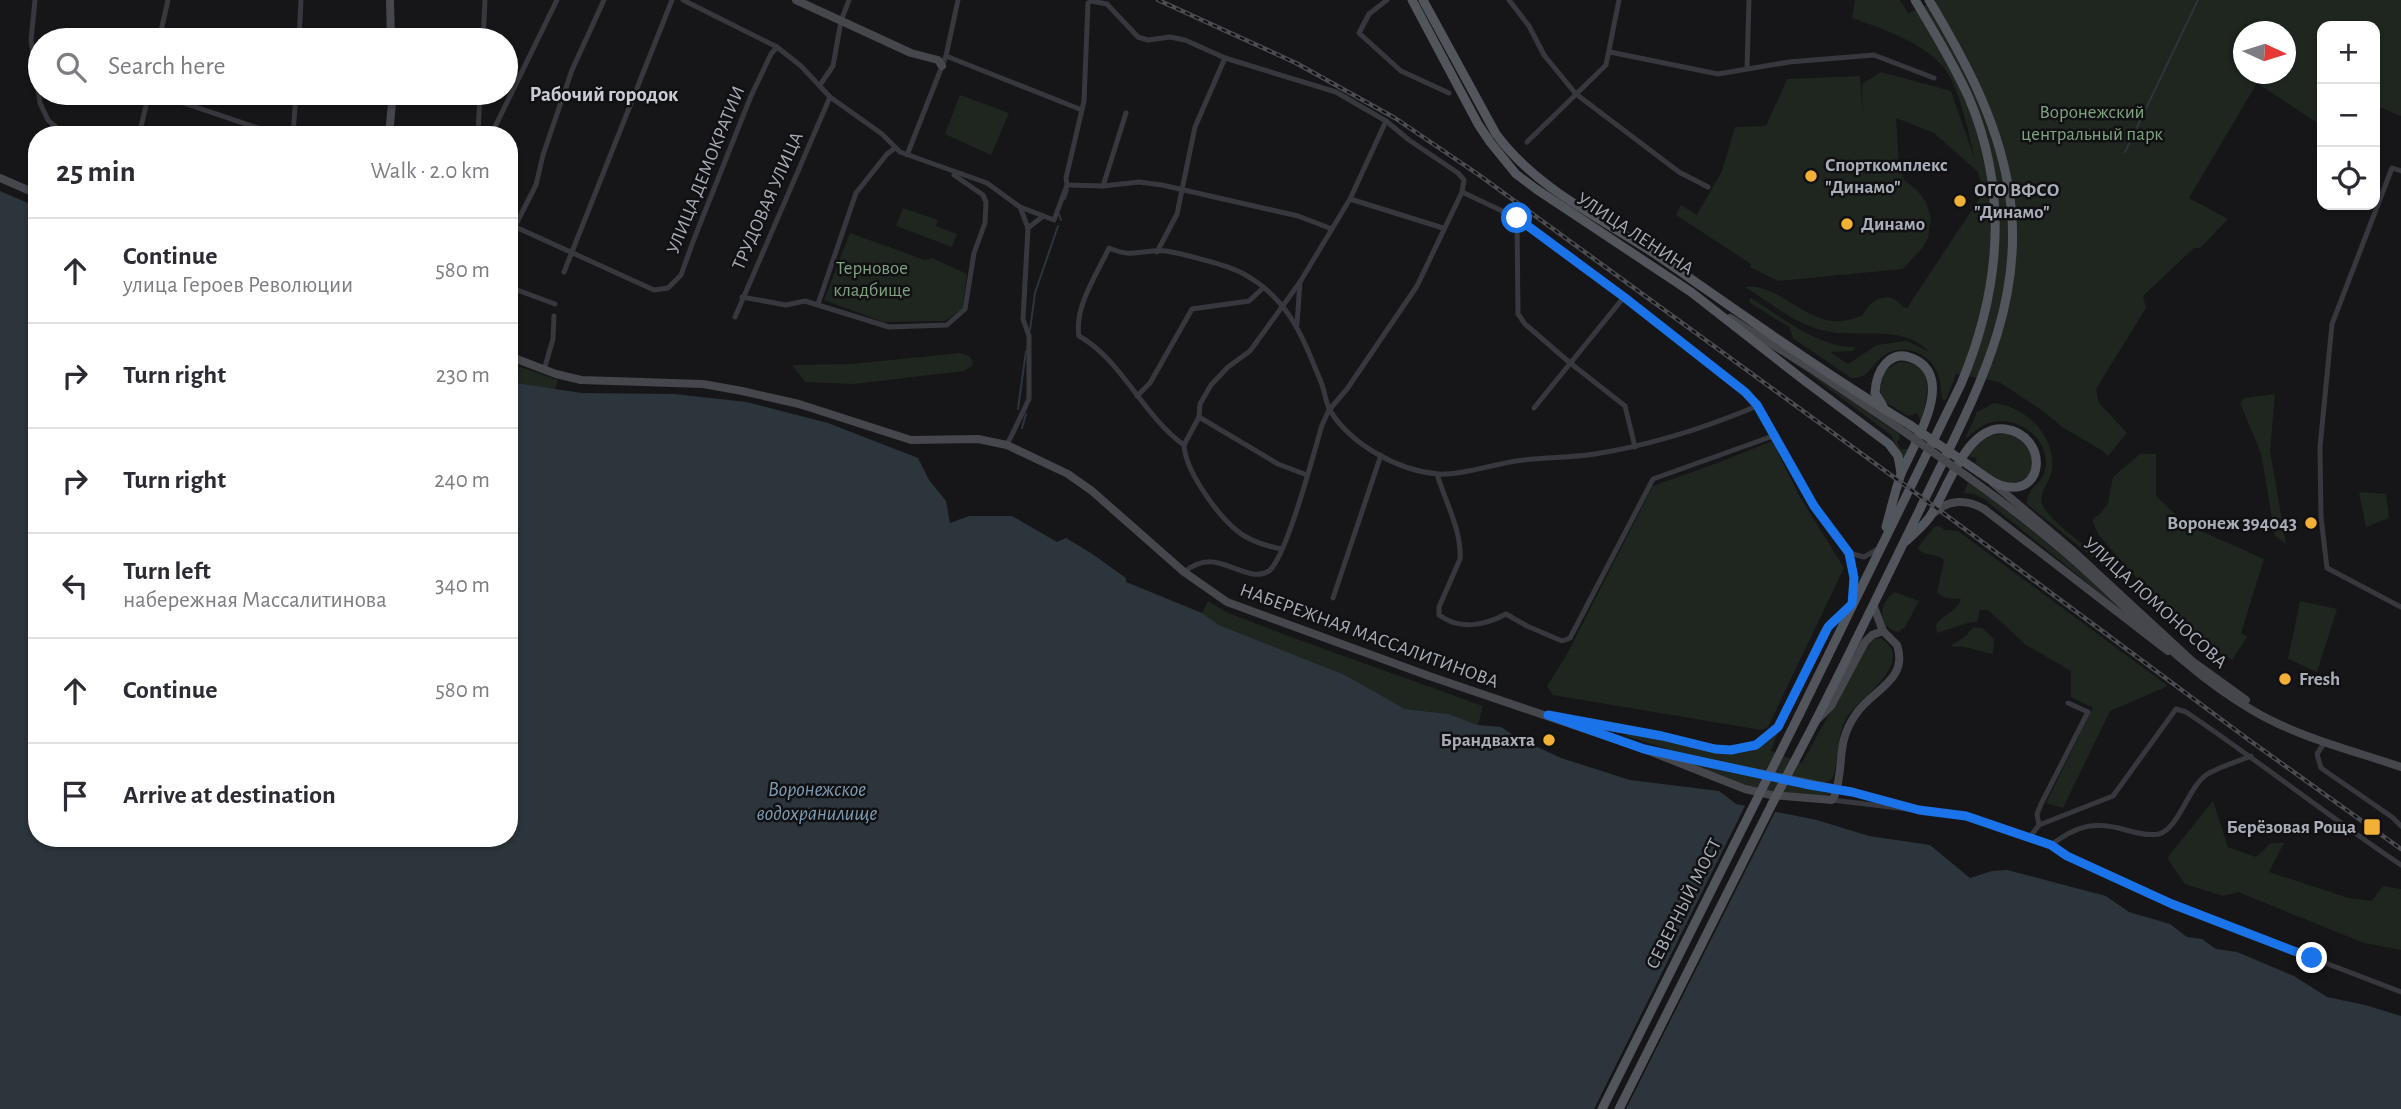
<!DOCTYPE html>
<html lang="en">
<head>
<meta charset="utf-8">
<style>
  :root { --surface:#fff; --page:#f7f7f7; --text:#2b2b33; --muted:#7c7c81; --line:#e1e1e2 }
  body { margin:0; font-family:"Alegreya Sans",sans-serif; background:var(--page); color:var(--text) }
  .controls { position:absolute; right:21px; top:21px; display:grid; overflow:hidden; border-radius:14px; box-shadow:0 2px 5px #0004 }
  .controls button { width:63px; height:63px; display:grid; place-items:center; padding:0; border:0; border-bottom:2px solid var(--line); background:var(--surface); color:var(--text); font:35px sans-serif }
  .compass { position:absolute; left:2233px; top:21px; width:63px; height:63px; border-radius:50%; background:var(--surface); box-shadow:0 2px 5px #0004; rotate:94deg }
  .stop { position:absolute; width:21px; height:21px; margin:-16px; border:5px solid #1a73e8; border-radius:50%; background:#fff }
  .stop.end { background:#1a73e8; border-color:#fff; box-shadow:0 2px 7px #0008 }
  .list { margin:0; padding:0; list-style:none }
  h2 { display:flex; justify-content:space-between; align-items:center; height:91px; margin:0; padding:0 28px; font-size:30px }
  h2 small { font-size:23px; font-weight:400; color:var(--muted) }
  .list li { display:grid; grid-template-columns:46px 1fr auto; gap:21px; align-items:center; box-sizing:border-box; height:105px; padding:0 28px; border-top:2px solid var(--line) }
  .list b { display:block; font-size:26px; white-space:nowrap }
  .list p { margin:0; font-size:23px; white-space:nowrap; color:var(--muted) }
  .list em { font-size:23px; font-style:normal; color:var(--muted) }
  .icon { flex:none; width:38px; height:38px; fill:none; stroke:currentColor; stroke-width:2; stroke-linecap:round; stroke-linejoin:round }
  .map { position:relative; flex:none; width:2401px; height:1109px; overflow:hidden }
  .search { position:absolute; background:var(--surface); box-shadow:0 2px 5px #0004; left:28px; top:28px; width:490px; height:77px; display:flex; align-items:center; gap:18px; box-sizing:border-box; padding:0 24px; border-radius:38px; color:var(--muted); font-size:26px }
  .panel { position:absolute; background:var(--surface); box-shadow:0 2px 5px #0004; left:28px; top:126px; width:490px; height:721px; border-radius:28px }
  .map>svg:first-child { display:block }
  .green { fill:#1e261f; fill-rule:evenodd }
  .water { fill:#2c353c }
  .pier { fill:#161618 }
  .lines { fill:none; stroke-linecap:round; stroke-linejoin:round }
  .stream { stroke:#2c353c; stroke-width:2 }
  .street { stroke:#37383d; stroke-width:5 }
  .secondary { stroke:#45474d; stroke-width:8 }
  .primary { stroke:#53555c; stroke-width:9 }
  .rail-casing { stroke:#4a4c52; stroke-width:4.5 }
  .rail { stroke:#111113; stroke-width:2; stroke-dasharray:5; stroke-linecap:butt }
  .secondary-bridge { stroke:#45474d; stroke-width:8 }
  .primary-bridge { stroke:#53555c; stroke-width:9 }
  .route { stroke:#1a73e8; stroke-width:9 }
  .poi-dot { fill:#f2b134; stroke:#111113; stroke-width:2.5 }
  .labels { text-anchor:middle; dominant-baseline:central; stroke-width:5; stroke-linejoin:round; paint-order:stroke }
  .park-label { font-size:19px; fill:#7fa381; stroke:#111113 }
  .poi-label { font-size:19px; font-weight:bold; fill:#a8adb8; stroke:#111113; text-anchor:start }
  .street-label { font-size:19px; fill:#a8adb8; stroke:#111113 }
  .neighbourhood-label { font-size:21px; font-weight:bold; fill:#c9ccd4; stroke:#111113 }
  .water-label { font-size:21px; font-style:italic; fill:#7f9bb3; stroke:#111113 }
</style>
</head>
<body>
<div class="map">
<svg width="2401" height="1109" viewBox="0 0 2401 1109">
  <rect width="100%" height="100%" fill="#161618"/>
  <!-- green -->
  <g class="green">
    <path d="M1855,0H1900L1908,13L1937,0H2401V116L2375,105V26H2322V126L2257,83L2189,198L2228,219L2200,248H2194L2143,296L2146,308L2096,389L2099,403L2127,433L2108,456L2103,451L2062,427L2043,411L1999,382L1956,374L1946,400L1942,399C1941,390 1941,380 1937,372C1928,351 1899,342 1881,358C1871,367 1867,379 1851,378L1793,338L1789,327L1750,303L1749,299L1751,298C1782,317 1817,347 1855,347L1853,351L1830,352L1848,364L1877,345L1907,341L1929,352C1902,322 1857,340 1821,330C1793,322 1769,302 1745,287C1777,282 1807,325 1841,321C1848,321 1856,317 1862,316C1871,298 1890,289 1903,307L1907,308L1983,193L1978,172L1934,133L1896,118L1899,164L1904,180L1917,190L1926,202L1931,219L1928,238L1923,247L1903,269L1778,281L1750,267L1751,264L1676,215L1681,205L1697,215L1722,171L1735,127L1766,126L1787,79L1860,76L1863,115L1862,84L1881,72L1951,91L1975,160C1969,134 1961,95 1947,72C1930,45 1881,28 1852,18ZM2244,32H2286V74H2244Z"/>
    <path d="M960,95L1009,113L991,155L945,134Z"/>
    <path d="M903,208L938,220L936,226L957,234L952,247L896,226Z"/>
    <path d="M850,233L925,260L932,258L967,274L962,309L945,321L883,322L824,300Z"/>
    <path d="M960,353L969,356L973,361L972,366L964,371L854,384L805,382L792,365L851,364Z"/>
    <path d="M1784,355L1899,434L1900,438L1897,442L1901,449H1907L1912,446L1904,462L1891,435Z"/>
    <path d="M1900,362C1938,363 1927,398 1921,422L1917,413L1908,416L1882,400C1877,382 1883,368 1900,362Z"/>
    <path d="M509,363L558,380L555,390L509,382Z"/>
    <path d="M2275,394L2270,451L2286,544L2275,536L2261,453L2240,403L2245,398Z"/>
    <path d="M1994,403C2026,407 2056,435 2052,470C2050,483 2037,493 2043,506C2047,515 2074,539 2083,544C2088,546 2094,545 2099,547L2119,576L2118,578L2027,504C2026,489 2041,485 2045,471C2052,441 2021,417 1993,422C1981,424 1974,433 1965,439L1977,412Z"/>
    <path d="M2006,433C2025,440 2034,449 2033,470C2014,495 1994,477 1975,463L1977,458L1967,456C1978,440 1987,435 2006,433Z"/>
    <path d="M1772,441L1800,497L1844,568L1768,727L1761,730L1553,695L1547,686L1566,656L1653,486L1720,462Z"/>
    <path d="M2140,454H2156V496L2187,525L2264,559L2241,633L2247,637L2232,660C2178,629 2139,581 2098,534L2093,522L2094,518L2100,514L2108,503L2113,477Z"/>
    <path d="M1968,482C2027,524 2082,571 2133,620L1984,499L1974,494L1964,493Z"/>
    <path d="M2359,492L2386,494L2389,518L2366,527Z"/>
    <path d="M1939,526L1945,530L1958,531L2168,686L2110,711L2063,808L2046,803L2093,708L2071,697V671L2026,645L1988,610H1980L1977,622H1971L1937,633L1936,625C1943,615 1958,610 1961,599L1946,598L1937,593L1944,560C1935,552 1927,557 1919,550L1918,547L1934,527Z"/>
    <path d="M1895,592L1919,601L1905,627L1899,632C1876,629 1878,602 1895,592Z"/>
    <path d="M1208,601L1226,612L1291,637L1483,706L1478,725L1449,714L1405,709L1345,675L1219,625L1202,613Z"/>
    <path d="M2300,601L2337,609L2317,672L2288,659Z"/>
    <path d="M1973,627L1982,628L1994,639L1993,654L1964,647L1950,646L1966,636Z"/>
    <path d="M1880,638C1920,661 1857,699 1845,720C1837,735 1838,772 1831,780C1829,782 1825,783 1821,783L1677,752L1626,736L1627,734C1641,737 1656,738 1670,742C1712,751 1744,768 1778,732L1771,751L1802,763L1871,639Z"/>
    <path d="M1684,760L1830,792L1831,794L1825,796L1775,792L1748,786L1683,762Z"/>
    <path d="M2213,801L2228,847L2256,857L2271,843H2284L2269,872L2349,898L2372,901L2383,886L2401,889V950L2364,943L2238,892L2223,896L2185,884L2167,858Z"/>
  </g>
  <!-- water -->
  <path class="water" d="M0,191L37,207V838H509V382L582,393L674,394L747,402L828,423L918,458L929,480L946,501L950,523L969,516H1012L1057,542L1066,538L1091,553L1126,578V582L1202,613L1219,625L1345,675L1405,709L1449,714L1478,725L1501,727L1518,738L1561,758L1630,780L1719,791L1736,804L1817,820L1869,836L1930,845L1970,878L1992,871L2007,870L2106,896L2129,912L2170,924L2187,937L2202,939L2216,949L2237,952L2294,976L2327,997L2365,1005L2401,1016V1109H0Z"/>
  <!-- pier -->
  <path class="pier" d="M1747,802L1777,808L1626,1109H1594Z"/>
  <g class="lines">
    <!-- stream -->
    <g class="stream">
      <path d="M2125,152L2198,0"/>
      <path d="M1065,199L1068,190"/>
      <path d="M1059,214L1061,220"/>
      <path d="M1030,330L1035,293L1058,226"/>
      <path d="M1018,409L1026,351"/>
      <path d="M1022,428L1026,414"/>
    </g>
    <!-- street -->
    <g class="street">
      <path d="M35,0L31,40L40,103L48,120L65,135"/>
      <path d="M683,0L777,47L801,66L830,97L882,134L900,152L987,183L1020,207L1054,220L1067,185L1066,178L1084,101L1088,3L1091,1L1107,4L1138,37L1148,40L1170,37L1185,40L1225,58L1336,92L1386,121L1409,140L1458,173L1464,180L1462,192L1417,286L1347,389L1329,410L1322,425C1314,452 1287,556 1269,571C1264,574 1259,575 1253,574C1225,568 1211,551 1184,572"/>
      <path d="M1387,0L1369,14L1359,33L1401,71L1449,93"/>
      <path d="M1509,0L1529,26L1544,55L1576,94L1679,172L1708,187"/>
      <path d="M159,40L168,0"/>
      <path d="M299,40L301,0"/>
      <path d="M483,40L485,0"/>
      <path d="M1610,52L1718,74L1789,62L1874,55L1934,78"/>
      <path d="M946,56L1082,110"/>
      <path d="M1747,69L1749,0"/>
      <path d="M820,85L833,66L841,21L849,0"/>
      <path d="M154,93L279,135"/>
      <path d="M139,135L149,93"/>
      <path d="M293,135L296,93"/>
      <path d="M478,135L480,93"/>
      <path d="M491,135L557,0"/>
      <path d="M1527,142L1606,65L1619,0"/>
      <path d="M907,155L946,56L958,0"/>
      <path d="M2401,171L2392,168L2332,324L2320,447L2321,517L2327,568L2401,607"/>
      <path d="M1067,185L1103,186L1139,182L1162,185L1298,216L1332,229"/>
      <path d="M1103,186L1126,113"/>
      <path d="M1462,192L1517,218L1532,228L1745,392L1757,406L1814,506L1849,553"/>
      <path d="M1350,199L1443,228"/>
      <path d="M1020,207L1028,228"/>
      <path d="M1517,218L1518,314L1525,324L1569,362L1625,406L1635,447"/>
      <path d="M509,224L654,290L668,288L681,275L694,239L751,96L771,54L777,47"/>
      <path d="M515,226L536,185L543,155L572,70L604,0"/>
      <path d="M1157,252L1177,214L1195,127L1225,58"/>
      <path d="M564,272L672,0"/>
      <path d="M509,287L555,304"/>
      <path d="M742,297L786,305L805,301L889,327L947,325L965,309L974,253L985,223L986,202L983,195L954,175"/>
      <path d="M818,304L856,193L887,154L895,148"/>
      <path d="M735,317L830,97"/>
      <path d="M1297,324L1300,282"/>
      <path d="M544,370L553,339L554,316"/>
      <path d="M1137,396L1150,383L1192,309L1249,301L1263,288"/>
      <path d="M1534,408L1624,297"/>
      <path d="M1199,417L1278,464L1307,475"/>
      <path d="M1007,445L1029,399V336L1023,319L1028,228L1042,217"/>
      <path d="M1184,445L1199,417L1200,404L1211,385L1228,367L1250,351L1300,282L1350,199L1386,121"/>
      <path d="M1437,474C1445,501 1462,531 1460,559L1439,607V615C1459,630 1484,626 1506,614L1527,626L1562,641L1570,638L1653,479L1773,436"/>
      <path d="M1282,549C1265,546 1249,541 1236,530C1216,513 1185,470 1184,445C1143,416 1121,359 1079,336C1074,307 1097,274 1109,248C1134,259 1142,249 1166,251C1183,254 1227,265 1242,273C1289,298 1302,336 1321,382C1325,391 1325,403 1331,412C1352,445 1399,471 1438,474C1458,476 1495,464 1516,461C1542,457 1569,458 1595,454C1651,445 1705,428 1757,406"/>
      <path d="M1333,598L1381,455"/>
      <path d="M1853,598L1854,578L1849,553L1864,557L1878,549"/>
      <path d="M2325,742L2317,754L2321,768L2392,817L2401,826"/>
      <path d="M1837,789L1902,805"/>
      <path d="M1832,800L1966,816L2051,845L2067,856L2172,904L2401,992"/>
      <path d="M2039,825L2037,814L2041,804L2088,712L2068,703"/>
      <path d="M2029,838L2039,825L2113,796L2176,709L2186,712C2259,761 2328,816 2401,865"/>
      <path d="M2051,845C2077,825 2095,821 2126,830C2136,833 2148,836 2159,834C2179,828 2188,788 2206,775C2218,767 2237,762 2251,756"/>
    </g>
    <!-- secondary -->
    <g class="secondary">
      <path d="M390,0L391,40"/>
      <path d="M796,0L911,53L938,60L942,66"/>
      <path d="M389,135L393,93"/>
      <path d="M0,178L37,194"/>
      <path d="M1730,318L1810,368L1906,433"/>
      <path d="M509,356L556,374L581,380L703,384L742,391L799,404L911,440L978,439L1007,445L1068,474L1092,491L1184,572L1227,602L1429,676L1644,749L1745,789L1771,795L1832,800L1834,797C1846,766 1834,745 1856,714C1872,690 1909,680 1897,645L1883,631L1874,607"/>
      <path d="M1968,477C2003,502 2037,528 2069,556C2129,608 2183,670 2252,710C2297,737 2351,750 2401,767"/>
      <path d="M1993,483L2072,550L2192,661L2246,700"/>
      <path d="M1934,513C1948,499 1967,499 1984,509L2168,651"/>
      <path d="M1818,719L1831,706L1865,642L1872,635L1883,631"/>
      <path d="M1575,721L1662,736L1715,749L1731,750L1756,745L1778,727L1824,633L1831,623L1850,607"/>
      <path d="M1671,755L1837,789"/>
    </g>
    <!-- primary -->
    <g class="primary">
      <path d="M1412,0L1478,124L1490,142L1516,174L1536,189L1691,292L1801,378L1889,444L1898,456L1901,473"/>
      <path d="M1423,0L1496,134C1538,191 1604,219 1661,258C1743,315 1824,373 1910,425"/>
      <path d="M1883,406L1875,393C1876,371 1890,346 1916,360C1956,381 1912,447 1901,474C1895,491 1891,509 1886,527"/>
      <path d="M1906,541C1914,534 1922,527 1929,518C1947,492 1966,424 2005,429C2049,435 2046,500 2000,485C1990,481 1981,473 1973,468"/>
      <path d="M1799,715L1961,384C2000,291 2009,193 1969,98C1954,64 1934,32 1915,0"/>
      <path d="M1815,722C1851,651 1886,579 1921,507C1970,404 2030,305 2008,185C1996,117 1964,59 1929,0"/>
      <path d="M1619,1109L1772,804"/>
    </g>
    <defs>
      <path id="rail" d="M1158,0L1296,63L1395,118L1479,175L1954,521L2249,740L2401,849"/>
    </defs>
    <!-- rail casing -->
    <use href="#rail" class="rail-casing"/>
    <!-- rail -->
    <use href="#rail" class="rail"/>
    <!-- secondary-bridge -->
    <path class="secondary-bridge" d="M1906,433L1968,477"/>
    <!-- primary-bridge -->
    <g class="primary-bridge">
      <path d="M1910,425L1973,468"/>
      <path d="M1772,804L1815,722"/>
      <path d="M1602,1109L1799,715"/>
    </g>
  </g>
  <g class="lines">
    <!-- route -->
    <path class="route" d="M1517,218L1624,297L1745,392L1757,405L1814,506L1849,553L1854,578L1852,604L1828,627L1778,727L1756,745L1731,750L1715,749L1662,736L1548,715L1644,749L1810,785L1852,792L1919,810L1966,816L2051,845L2067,856L2172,904L2312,958"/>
  </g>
  <!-- markers -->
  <g class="poi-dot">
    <circle cx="1811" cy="176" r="7"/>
    <circle cx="1960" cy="201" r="7"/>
    <circle cx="1847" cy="224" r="7"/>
    <circle cx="2311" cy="523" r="7"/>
    <circle cx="2285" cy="679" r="7"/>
    <circle cx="1549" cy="740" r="7"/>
    <rect x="2363" y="818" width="18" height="18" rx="3.5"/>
  </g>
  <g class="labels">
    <!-- park labels -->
    <g class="park-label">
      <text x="2092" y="112">Воронежский<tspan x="2092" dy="22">центральный парк</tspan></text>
      <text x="872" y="268">Терновое<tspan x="872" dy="22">кладбище</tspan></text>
    </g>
    <!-- poi labels -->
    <g class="poi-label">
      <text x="1825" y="165">Спорткомплекс<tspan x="1825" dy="22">"Динамо"</tspan></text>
      <text x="1974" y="190">ОГО ВФСО<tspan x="1974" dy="22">"Динамо"</tspan></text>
      <text x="1861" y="224">Динамо</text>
      <text x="2297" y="523" text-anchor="end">Воронеж 394043</text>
      <text x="2299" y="679">Fresh</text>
      <text x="1535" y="740" text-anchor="end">Брандвахта</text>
      <text x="2356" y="827" text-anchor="end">Берёзовая Роща</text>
    </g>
    <!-- street labels -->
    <g class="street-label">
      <text transform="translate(706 170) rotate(-68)">УЛИЦА ДЕМОКРАТИИ</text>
      <text transform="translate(768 201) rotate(-66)">ТРУДОВАЯ УЛИЦА</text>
      <text transform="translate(1635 234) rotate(33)">УЛИЦА ЛЕНИНА</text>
      <text transform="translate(2155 603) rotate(42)">УЛИЦА ЛОМОНОСОВА</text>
      <text transform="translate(1369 636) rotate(20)">НАБЕРЕЖНАЯ МАССАЛИТИНОВА</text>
      <text transform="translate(1684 904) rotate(-63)">СЕВЕРНЫЙ МОСТ</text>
    </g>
    <!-- neighbourhood labels -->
    <g class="neighbourhood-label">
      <text x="604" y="94">Рабочий городок</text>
    </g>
    <!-- water labels -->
    <g class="water-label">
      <text x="817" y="789">Воронежское<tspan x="817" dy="24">водохранилище</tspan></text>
    </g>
  </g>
</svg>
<div class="controls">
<button>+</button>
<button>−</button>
<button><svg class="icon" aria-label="locate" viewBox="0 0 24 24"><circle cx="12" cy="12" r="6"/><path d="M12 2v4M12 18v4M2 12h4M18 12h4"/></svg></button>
</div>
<svg class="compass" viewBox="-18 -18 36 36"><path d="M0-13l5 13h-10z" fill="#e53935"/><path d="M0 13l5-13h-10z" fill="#7c7c81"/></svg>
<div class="stop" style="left:1517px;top:218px"></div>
<div class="stop end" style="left:2312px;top:958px"></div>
<div class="search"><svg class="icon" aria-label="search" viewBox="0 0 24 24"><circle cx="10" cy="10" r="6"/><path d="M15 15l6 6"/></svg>Search here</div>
<section class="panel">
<h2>25 min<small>Walk · 2.0 km</small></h2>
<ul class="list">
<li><svg class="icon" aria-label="ahead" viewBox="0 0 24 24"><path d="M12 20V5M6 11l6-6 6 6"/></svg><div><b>Continue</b><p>улица Героев Революции</p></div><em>580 m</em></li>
<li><svg class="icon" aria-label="right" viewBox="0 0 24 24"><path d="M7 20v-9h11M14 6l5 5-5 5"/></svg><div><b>Turn right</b></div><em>230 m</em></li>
<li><svg class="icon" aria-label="right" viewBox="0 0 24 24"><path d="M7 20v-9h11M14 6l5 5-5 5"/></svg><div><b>Turn right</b></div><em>240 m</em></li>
<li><svg class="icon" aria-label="left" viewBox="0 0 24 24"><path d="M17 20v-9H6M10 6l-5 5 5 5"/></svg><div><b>Turn left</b><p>набережная Массалитинова</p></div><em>340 m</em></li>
<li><svg class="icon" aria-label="ahead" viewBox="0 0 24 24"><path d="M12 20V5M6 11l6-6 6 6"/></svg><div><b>Continue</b></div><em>580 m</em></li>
<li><svg class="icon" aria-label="arrive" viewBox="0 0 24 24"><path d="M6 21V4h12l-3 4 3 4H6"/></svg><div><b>Arrive at destination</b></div></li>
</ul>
</section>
</div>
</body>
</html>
